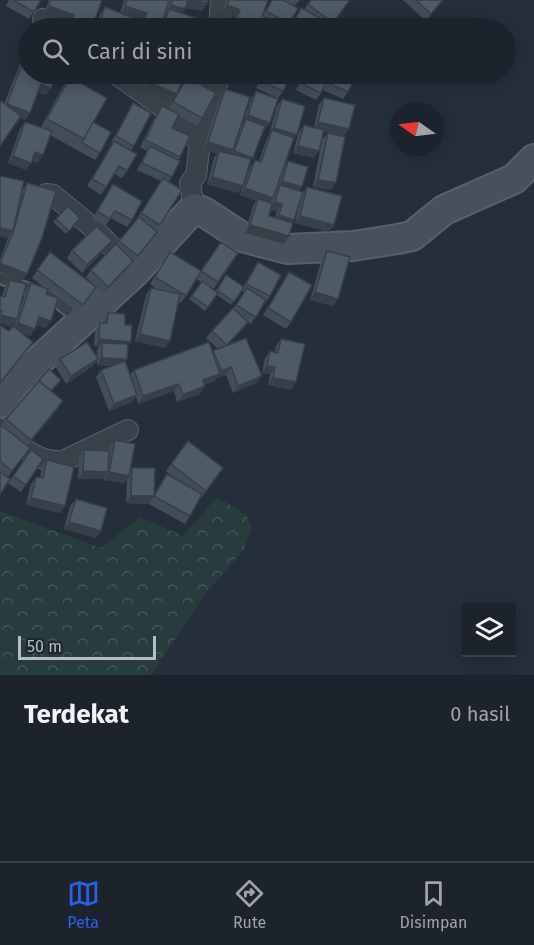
<!DOCTYPE html>
<html lang="id">
<head>
<meta charset="utf-8">
<style>
  :root { --surface:#1c232c; --page:#252b34; --text:#f1f3f6; --muted:#a0a4a9; --line:#3a4048; --accent:#2563eb }
  body { margin:0; font-family:"Fira Sans",sans-serif; background:var(--page); color:var(--text) }
  .controls { position:absolute; right:18px; bottom:18px; display:grid; overflow:hidden; border-radius:0px; box-shadow:0 3px 15px #0003 }
  .controls button { width:54px; height:54px; display:grid; place-items:center; padding:0; border:0; border-bottom:2px solid var(--line); background:var(--surface); color:var(--text); font:30px sans-serif }
  .compass { position:absolute; left:390px; top:102px; width:54px; height:54px; border-radius:50%; background:var(--surface); box-shadow:0 3px 15px #0003; rotate:284deg }
  .scale { position:absolute; left:18px; bottom:15px; width:138px; box-sizing:border-box; padding-left:6px; border:3px solid #b5bcc7; border-top:0; font-size:16px; line-height:21px; white-space:nowrap; color:#b5bcc7; -webkit-text-stroke:4px #1e2630; paint-order:stroke }
  .list { margin:0; padding:0; list-style:none }
  h2 { display:flex; justify-content:space-between; align-items:center; height:78px; margin:0; padding:0 24px; font-size:26px }
  h2 small { font-size:20px; font-weight:400; color:var(--muted) }
  .icon { flex:none; width:33px; height:33px; fill:none; stroke:currentColor; stroke-width:2; stroke-linecap:round; stroke-linejoin:round }
  .map { position:relative; flex:none; width:534px; height:675px; overflow:hidden }
  .search { position:absolute; background:var(--surface); box-shadow:0 3px 15px #0003; left:18px; right:18px; top:18px; height:66px; display:flex; align-items:center; gap:15px; box-sizing:border-box; padding:0 21px; border-radius:33px; color:var(--muted); font-size:22px }
  .sheet { height:186px; background:var(--surface) }
  nav { display:flex; justify-content:space-around; align-items:center; box-sizing:border-box; height:84px; border-top:2px solid var(--line); background:var(--surface); font-size:16px; color:var(--muted) }
  nav a { display:grid; justify-items:center; gap:3px }
  nav .on { color:var(--accent) }
  .map>svg:first-child { display:block }
  .forest { fill:url(#forest-crowns) }
  .lines { fill:none; stroke-linecap:round; stroke-linejoin:round }
  .lane-casing { stroke:#575f69; stroke-width:14 }
  .street-casing { stroke:#575f69; stroke-width:22 }
  .secondary-casing { stroke:#575f69; stroke-width:32 }
  .lane { stroke:#39414b; stroke-width:10 }
  .street { stroke:#39414b; stroke-width:20 }
  .secondary { stroke:#47515e; stroke-width:28 }
  .wall { fill:#434d58; fill-rule:evenodd }
  .shaded-wall { fill:#373f47 }
  .building { fill:#4e5a66; stroke:#373f47; stroke-width:1.5 }
</style>
</head>
<body>
<div class="map">
<svg width="534" height="675" viewBox="0 0 534 675">
  <defs>
    <pattern id="forest-crowns" width="20" height="18" patternUnits="userSpaceOnUse" patternTransform="scale(1.5)"><rect width="20" height="18" fill="#283c3d"/><path d="M2 6a3 3 0 1 1 6 0M12 15a3 3 0 1 1 6 0" fill="none" stroke="#455658"/></pattern>
  </defs>
  <rect width="100%" height="100%" fill="#252f3b"/>
  <!-- forest -->
  <path class="forest" d="M217,497L246,515L252,527L243,551L206,593L151,675H0V511L101,548L140,517L183,536Z"/>
  <g class="lines">
    <defs>
      <path id="lane" d="M0,278L51,297L80,320"/>
      <g id="street">
        <path d="M43,19L55,28"/>
        <path d="M219,28L221,0"/>
        <path d="M116,74L168,111L200,143"/>
        <path d="M46,194L53,195L92,227L130,265"/>
        <path d="M194,208L190,183L196,175L200,143L220,74"/>
        <path d="M0,429C19,444 37,464 63,461L128,430"/>
      </g>
      <path id="secondary" d="M0,403L17,381L136,271L194,208L204,212L242,237L288,249L353,246L398,239L412,236L444,210L514,179L534,159"/>
    </defs>
    <!-- lane casing -->
    <use href="#lane" class="lane-casing"/>
    <!-- street casing -->
    <use href="#street" class="street-casing"/>
    <!-- secondary casing -->
    <use href="#secondary" class="secondary-casing"/>
    <!-- lane -->
    <use href="#lane" class="lane"/>
    <!-- street -->
    <use href="#street" class="street"/>
    <!-- secondary -->
    <use href="#secondary" class="secondary"/>
  </g>
  <!-- wall -->
  <g class="wall">
    <path d="M9,0H41L29,19L6,6Z"/>
    <path d="M49,0H102L92,28H67L69,22L44,13Z"/>
    <path d="M124,0H208L207,3L202,11L186,8L182,13L192,28H139L142,21L135,18L133,28H95L100,14L105,7L120,13Z"/>
    <path d="M226,0H268L262,16L272,0H300L294,6L298,8L287,28H259L264,19L262,18L258,28H230L235,17L222,12Z"/>
    <path d="M311,0L349,1L330,28H289L301,8L304,9Z"/>
    <path d="M403,0H443L426,21Z"/>
    <path d="M199,18L215,28H192L194,25Z"/>
    <path d="M28,44V74L46,95L38,92L25,120L20,118L4,104Z"/>
    <path d="M149,74H185L177,93L183,83L186,74H213L206,87L202,118L197,126L178,115L172,128L180,157L172,177L169,182L160,225L156,231L157,232L133,264L132,263L128,268L103,294L96,287L78,312L48,290L46,294V328L36,325L30,336L22,333L28,349L0,384V325L9,331L14,327L16,321L12,327L0,323V296H2L5,287L10,280L18,313L26,291L31,283L46,289L32,278L50,252L92,283L86,277L91,270L117,244L136,220L161,181L137,170L147,151L140,147L157,113L162,106L169,109L176,95L172,101L143,90Z"/>
    <path d="M263,74H291L283,91L278,98L256,88Z"/>
    <path d="M304,74H357L348,92L343,99L323,90L316,100L296,90Z"/>
    <path d="M70,77L93,122L100,153L95,160L50,135L38,163L32,160L26,170L8,163L20,129L25,122L41,127L62,88Z"/>
    <path d="M225,89L234,144L241,126L243,123L251,99L256,91L265,130L264,129L253,158L249,164L244,184L250,167L255,160L259,161L267,138L269,135L277,106L282,99L294,138L285,165L288,161L300,191L294,220L293,223L289,236L284,244L245,233L253,206L256,201L240,195L243,186L238,193L207,184L214,158L217,154L203,149L220,97ZM271,210L277,211L275,218L269,216Z"/>
    <path d="M324,98L344,136L331,190L313,187L322,140L328,133L335,134L324,132L314,158L293,153L299,132L304,125L314,127L319,105Z"/>
    <path d="M133,103L134,146L131,151L127,171L122,178L114,174L101,195L87,186L112,144L111,143L128,111Z"/>
    <path d="M0,176L22,191L27,183V274L22,281L0,272V259L9,236L8,238L0,236Z"/>
    <path d="M113,184L132,220L127,227L111,218L105,226L92,219Z"/>
    <path d="M307,187L334,225L329,232L295,223L302,194Z"/>
    <path d="M56,219L77,222L66,234L53,222Z"/>
    <path d="M112,241L107,248L82,273L67,258L72,250Z"/>
    <path d="M327,251L338,299L333,306L310,300L322,258Z"/>
    <path d="M170,252L201,271L238,253L213,290L215,291L226,275L243,287L253,269L258,262L270,296L251,324L248,322L243,329L228,345L256,383L233,393L226,375L217,378L215,381L204,385L200,394L177,402L174,391L138,404L136,397L132,402L109,411L96,377L101,370L112,366L97,365V361L93,366L66,384L55,366L60,359L97,358V350L99,347H94L95,330L100,323H103V320L108,313L125,325L128,346L125,362L130,375L134,370L213,353L218,349L206,338L212,331L234,308L244,292L241,291L231,305L217,295L205,311L189,299L201,282L197,279L181,303L179,302L165,348L135,341L146,295L151,288L157,289L150,284Z"/>
    <path d="M289,272L291,322L286,329L263,315Z"/>
    <path d="M281,339L296,382L291,390L268,385L270,374L262,373L265,358L270,351L275,352L276,346Z"/>
    <path d="M61,380L51,391L58,409L27,446L30,448L8,477L0,495V428L6,419Z"/>
    <path d="M115,440L130,471L132,468L154,494L167,474L178,481L166,471L188,441L218,476L201,498H200L185,524L149,504L126,503L127,479L124,483L104,480V478L103,479H78L79,457L84,450L109,454L110,447Z"/>
    <path d="M31,450L43,459L21,492L8,483Z"/>
    <path d="M47,460L60,513L26,505L31,484L36,477L40,478L42,467Z"/>
    <path d="M76,499L96,538L64,529L70,506Z"/>
  </g>
  <!-- shaded-wall -->
  <g class="shaded-wall">
    <path d="M188,0L207,3L202,11L183,7Z"/>
    <path d="M443,0L439,6L426,21L431,14Z"/>
    <path d="M171,5L185,9L180,16L169,9L166,12Z"/>
    <path d="M227,5L240,10L235,17L222,12Z"/>
    <path d="M49,6L74,15L69,22L44,13Z"/>
    <path d="M125,6L147,13L142,21L120,14Z"/>
    <path d="M236,20L258,28H234V23Z"/>
    <path d="M100,21L111,25L109,28H95Z"/>
    <path d="M144,21L161,27L159,28H139Z"/>
    <path d="M72,22L90,28H67Z"/>
    <path d="M253,74H263L261,76Z"/>
    <path d="M187,75L208,84L203,91L187,77L182,82Z"/>
    <path d="M148,82L177,94L172,101L143,90Z"/>
    <path d="M41,84L51,88L46,95L36,91Z"/>
    <path d="M7,104L30,113L25,120L1,111Z"/>
    <path d="M248,115L270,123L265,130L244,123L246,119L243,123Z"/>
    <path d="M318,122L349,129L344,136L313,129Z"/>
    <path d="M274,128L297,135L292,142L272,131Z"/>
    <path d="M208,142L233,150L228,157L219,151L217,154L203,149Z"/>
    <path d="M298,146L319,151L314,158L293,153Z"/>
    <path d="M234,151L253,158L248,165L229,158Z"/>
    <path d="M35,152L43,155L38,163L30,159Z"/>
    <path d="M13,156L31,163L26,170L8,163Z"/>
    <path d="M212,177L243,186L238,193L207,184Z"/>
    <path d="M318,180L336,183L331,190L313,187Z"/>
    <path d="M282,181L302,187L297,194L280,185L277,188Z"/>
    <path d="M245,188L273,198L268,205L258,199L256,201L240,195Z"/>
    <path d="M275,202L282,204L277,211L270,209Z"/>
    <path d="M279,215L294,220L289,227L274,222Z"/>
    <path d="M300,216L334,225L329,232L295,223Z"/>
    <path d="M250,225L289,236L284,244L245,233Z"/>
    <path d="M0,228L13,231L8,238L0,236Z"/>
    <path d="M112,241L107,248L82,273L87,265Z"/>
    <path d="M133,261L128,268L103,294L108,287Z"/>
    <path d="M0,263L27,274L22,281L0,272Z"/>
    <path d="M315,292L338,299L333,306L310,300Z"/>
    <path d="M1,315L17,319L12,327L0,323Z"/>
    <path d="M39,317L51,321L46,328L34,324Z"/>
    <path d="M248,322L243,329L221,352L227,345Z"/>
    <path d="M18,323L35,329L30,336L13,330Z"/>
    <path d="M140,334L170,341L165,348L135,341Z"/>
    <path d="M99,339L131,342L126,349L102,343L99,347H94Z"/>
    <path d="M102,358L127,359L122,367L97,365Z"/>
    <path d="M98,359L93,366L66,384L71,376Z"/>
    <path d="M267,366L275,367L270,374L262,373Z"/>
    <path d="M231,367L226,375L217,378L215,381L198,387L203,380L220,374L222,371Z"/>
    <path d="M262,376L256,383L233,393L238,386Z"/>
    <path d="M273,378L296,382L291,390L268,385Z"/>
    <path d="M179,384L174,391L138,404L143,396Z"/>
    <path d="M205,386L200,394L177,402L183,395Z"/>
    <path d="M137,395L132,402L109,411L114,404Z"/>
    <path d="M63,401L58,409L26,447L31,440Z"/>
    <path d="M83,471L108,472L103,479H78Z"/>
    <path d="M109,472L129,476L124,483L104,480Z"/>
    <path d="M131,496H154L149,504L126,503Z"/>
    <path d="M31,498L65,506L60,513L26,505Z"/>
    <path d="M69,522L101,531L96,538L64,529Z"/>
  </g>
  <!-- building -->
  <g class="building">
    <path d="M13,0H41L34,12Z"/>
    <path d="M51,0H102L92,28L72,22L74,15L49,6Z"/>
    <path d="M127,0H169L161,27L144,21L147,13L125,6Z"/>
    <path d="M172,0H208L207,3L188,0L185,9L171,5Z"/>
    <path d="M229,0H268L258,28L236,20L240,10L227,5Z"/>
    <path d="M272,0H283L298,8L289,24L266,11Z"/>
    <path d="M311,0H347L349,1L333,23L308,4Z"/>
    <path d="M416,0H443L431,14Z"/>
    <path d="M105,7L136,19L133,28H110L111,25L100,21Z"/>
    <path d="M301,8L328,22L325,28H298L292,25Z"/>
    <path d="M169,9L196,18L192,28H162Z"/>
    <path d="M265,17L288,25L287,28H261Z"/>
    <path d="M199,18L216,23L215,28H195Z"/>
    <path d="M235,22L250,28H232Z"/>
    <path d="M28,49V74H56L51,88L41,84L30,113L7,104Z"/>
    <path d="M152,74H185L177,94L148,82Z"/>
    <path d="M188,74H213L208,84L187,75Z"/>
    <path d="M265,74H291L283,91L261,81Z"/>
    <path d="M306,74H357L348,92L326,82L321,93L301,83Z"/>
    <path d="M70,77L107,98L84,139L47,119Z"/>
    <path d="M187,77L216,93L202,118L173,102Z"/>
    <path d="M225,89L250,97L233,150L208,142Z"/>
    <path d="M256,91L278,99L270,123L248,115Z"/>
    <path d="M324,98L355,105L349,129L318,122Z"/>
    <path d="M282,99L305,106L297,135L274,128Z"/>
    <path d="M1,101L21,116L0,146V102Z"/>
    <path d="M133,103L151,113L134,146L116,136Z"/>
    <path d="M162,106L179,114L172,128L190,136L180,157L145,140Z"/>
    <path d="M246,119L265,126L253,158L234,151Z"/>
    <path d="M25,122L52,131L43,155L35,152L31,163L13,156Z"/>
    <path d="M93,122L111,132L100,153L82,143Z"/>
    <path d="M304,125L324,130L319,151L298,146Z"/>
    <path d="M272,130L294,138L273,198L245,188L255,160L261,162Z"/>
    <path d="M328,133L345,137L336,183L318,180Z"/>
    <path d="M114,141L137,154L127,171L119,166L106,187L92,179Z"/>
    <path d="M150,146L180,161L172,177L142,163Z"/>
    <path d="M219,151L251,159L243,186L212,177Z"/>
    <path d="M288,161L308,167L302,187L282,181Z"/>
    <path d="M0,176L24,181L13,231L0,228Z"/>
    <path d="M163,178L182,190L160,225L141,213Z"/>
    <path d="M27,183L56,191L42,238L27,274L0,263L13,233Z"/>
    <path d="M113,184L142,201L132,220L115,211L110,219L97,211Z"/>
    <path d="M280,185L303,192L294,220L279,215L282,204L275,202Z"/>
    <path d="M307,187L342,196L334,225L300,216Z"/>
    <path d="M258,199L272,203L269,216L293,223L289,236L250,225Z"/>
    <path d="M68,206L80,218L69,231L56,219Z"/>
    <path d="M139,217L157,232L138,256L119,241Z"/>
    <path d="M97,226L112,241L87,265L72,250Z"/>
    <path d="M221,242L238,253L218,282L201,271L186,296L155,277L170,252L201,271Z"/>
    <path d="M116,244L133,261L108,287L91,270Z"/>
    <path d="M327,251L350,257L338,299L315,292Z"/>
    <path d="M50,252L96,287L83,305L37,270Z"/>
    <path d="M258,262L281,275L270,296L246,284Z"/>
    <path d="M289,272L312,285L291,322L268,308Z"/>
    <path d="M226,275L244,287L234,302L217,290Z"/>
    <path d="M10,280L26,284L17,319L1,315L2,311L0,310V296L5,297Z"/>
    <path d="M202,281L218,293L208,307L192,296Z"/>
    <path d="M31,283L48,289L46,294L58,298L51,321L39,317L35,329L18,323Z"/>
    <path d="M151,288L180,294L170,341L140,334Z"/>
    <path d="M247,288L266,300L256,317L236,305Z"/>
    <path d="M233,308L248,322L227,345L212,331Z"/>
    <path d="M108,313L125,314V325H132L131,342L99,339L100,323H107Z"/>
    <path d="M0,325L9,331L13,326L33,342L0,383Z"/>
    <path d="M246,338L262,376L238,386L231,367L222,371L213,351Z"/>
    <path d="M281,339L305,344L296,382L273,378L275,367L267,366L270,351L278,353Z"/>
    <path d="M87,342L98,359L71,376L60,359Z"/>
    <path d="M209,342L220,374L203,380L205,386L183,395L179,384L143,396L134,370Z"/>
    <path d="M102,343L128,344L127,359L102,358Z"/>
    <path d="M125,361L137,395L114,404L101,370Z"/>
    <path d="M49,369L61,380L51,391L39,381Z"/>
    <path d="M39,381L63,401L31,440L6,419Z"/>
    <path d="M2,426L30,448L12,471L0,461V428Z"/>
    <path d="M115,440L135,444L129,476L109,472Z"/>
    <path d="M188,441L223,468L206,491L171,464Z"/>
    <path d="M31,450L43,459L26,485L13,476Z"/>
    <path d="M84,450L109,451L108,472L83,471Z"/>
    <path d="M47,460L74,467L65,506L31,498L36,477L43,478Z"/>
    <path d="M132,468H155L154,496H131Z"/>
    <path d="M0,472L10,479L0,495Z"/>
    <path d="M167,474L202,494L190,516L154,496Z"/>
    <path d="M76,499L107,508L101,531L69,522Z"/>
  </g>
</svg>
<div class="controls">
<button><svg class="icon" aria-label="layers" viewBox="0 0 24 24"><path d="M12 4l9 5-9 5-9-5zM3 14l9 5 9-5"/></svg></button>
</div>
<svg class="compass" viewBox="-18 -18 36 36"><path d="M0-13l5 13h-10z" fill="#e53935"/><path d="M0 13l5-13h-10z" fill="#a0a4a9"/></svg>
<div class="scale">50 m</div>
<div class="search"><svg class="icon" aria-label="search" viewBox="0 0 24 24"><circle cx="10" cy="10" r="6"/><path d="M15 15l6 6"/></svg>Cari di sini</div>
</div>
<section class="sheet">
<h2>Terdekat<small>0 hasil</small></h2>
<ul class="list">
</ul>
</section>
<nav>
<a class="on"><svg class="icon" aria-label="map" viewBox="0 0 24 24"><path d="M3 6l6-2 6 2 6-2v14l-6 2-6-2-6 2zM9 4v14M15 6v14"/></svg>Peta</a>
<a><svg class="icon" aria-label="directions" viewBox="0 0 24 24"><path d="M12 3l9 9-9 9-9-9zM9 14v-3h6M13 9l2 2-2 2"/></svg>Rute</a>
<a><svg class="icon" aria-label="saved" viewBox="0 0 24 24"><path d="M7 4h10v16l-5-4-5 4z"/></svg>Disimpan</a>
</nav>
</body>
</html>
